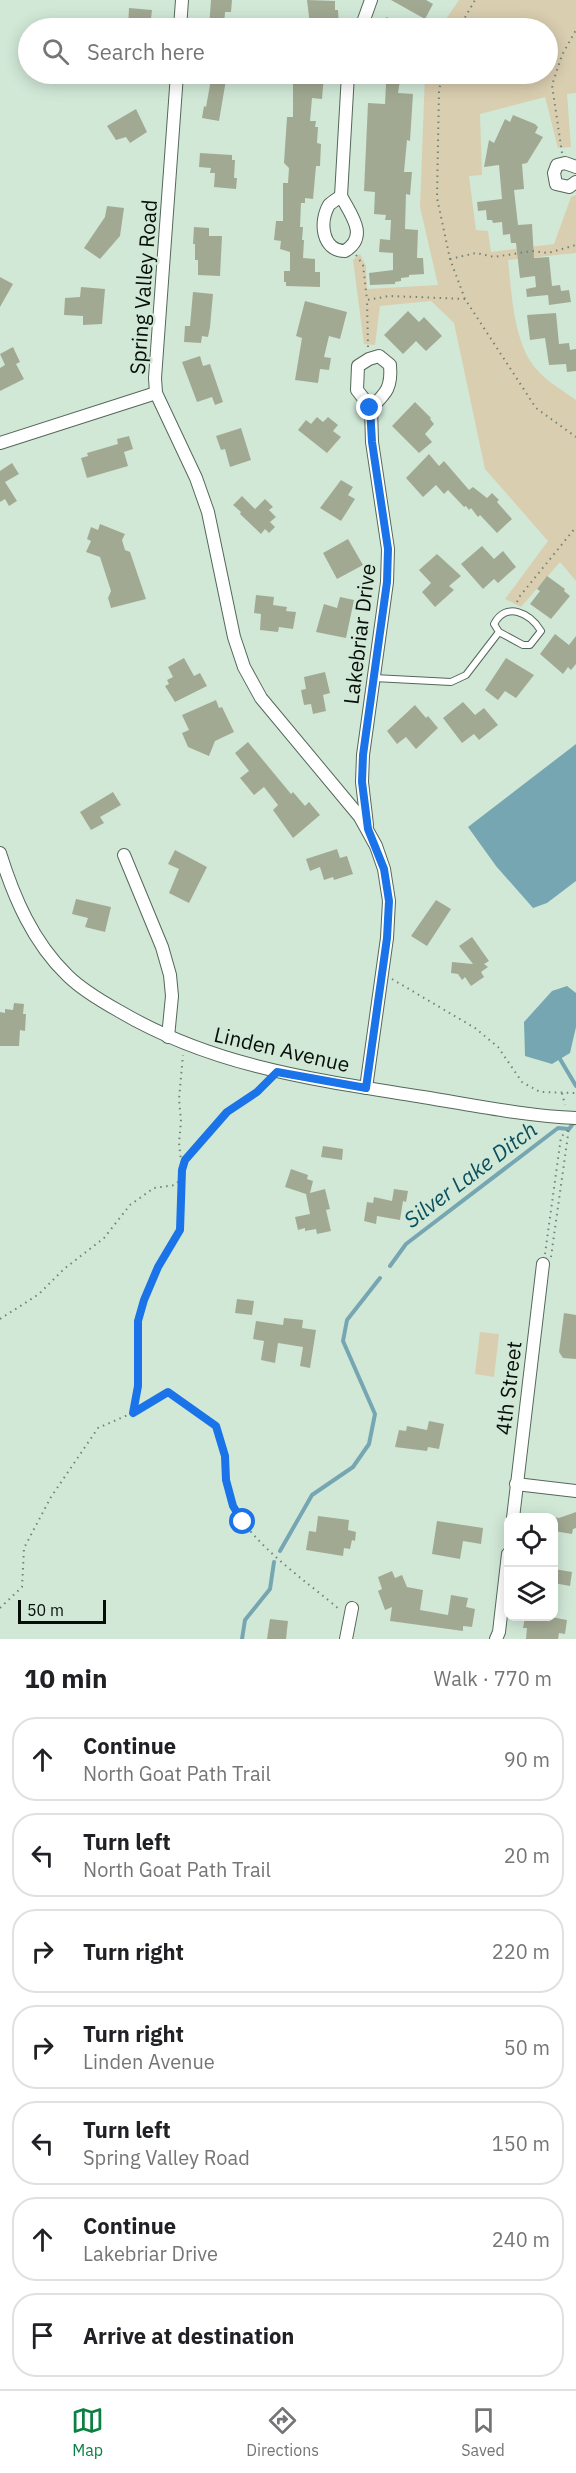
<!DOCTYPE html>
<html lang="en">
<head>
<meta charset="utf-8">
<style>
  :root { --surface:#fff; --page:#f6f6f6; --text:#202124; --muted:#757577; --line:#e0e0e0; --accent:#0b8043 }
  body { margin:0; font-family:"IBM Plex Sans",sans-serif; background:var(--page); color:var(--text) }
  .controls { position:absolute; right:18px; bottom:18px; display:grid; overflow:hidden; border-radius:12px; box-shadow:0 3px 15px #0003 }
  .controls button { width:54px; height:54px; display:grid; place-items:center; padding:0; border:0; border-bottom:2px solid var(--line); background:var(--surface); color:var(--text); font:30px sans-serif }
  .scale { position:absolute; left:18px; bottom:15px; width:88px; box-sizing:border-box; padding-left:6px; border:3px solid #070e08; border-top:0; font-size:16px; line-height:21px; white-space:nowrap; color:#070e08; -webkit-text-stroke:4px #d1e8d7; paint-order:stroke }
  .stop { position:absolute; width:18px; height:18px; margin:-14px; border:4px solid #1a73e8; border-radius:50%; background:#fff }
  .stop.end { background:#1a73e8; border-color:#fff; box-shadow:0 2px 6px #0008 }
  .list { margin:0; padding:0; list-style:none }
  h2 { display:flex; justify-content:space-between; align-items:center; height:78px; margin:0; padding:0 24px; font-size:26px }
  h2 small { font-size:20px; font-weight:400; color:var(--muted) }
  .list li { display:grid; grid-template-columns:39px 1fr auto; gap:18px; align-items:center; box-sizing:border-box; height:84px; margin:0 12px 12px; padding:0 12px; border:2px solid var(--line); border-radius:24px }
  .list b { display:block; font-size:22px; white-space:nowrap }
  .list p { margin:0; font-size:20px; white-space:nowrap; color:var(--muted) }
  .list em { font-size:20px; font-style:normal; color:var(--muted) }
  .icon { flex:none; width:33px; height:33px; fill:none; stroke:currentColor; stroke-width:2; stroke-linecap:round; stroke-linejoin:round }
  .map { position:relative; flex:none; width:576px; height:1639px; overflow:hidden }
  .search { position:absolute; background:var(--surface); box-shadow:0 3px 15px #0003; left:18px; right:18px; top:18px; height:66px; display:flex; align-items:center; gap:15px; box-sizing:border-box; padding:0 21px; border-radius:33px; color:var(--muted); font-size:22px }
  .sheet { height:750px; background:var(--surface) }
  nav { display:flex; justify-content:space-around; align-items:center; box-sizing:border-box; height:84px; border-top:2px solid var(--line); background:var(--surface); font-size:16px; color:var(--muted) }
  nav a { display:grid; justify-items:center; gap:3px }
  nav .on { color:var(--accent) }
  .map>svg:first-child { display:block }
  .green { fill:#daceb0 }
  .water { fill:#77a6b3 }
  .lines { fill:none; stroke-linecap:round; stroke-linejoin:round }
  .stream { stroke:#77a6b3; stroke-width:4 }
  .building { fill:#a2a992 }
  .lane-casing { stroke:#546859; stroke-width:8 }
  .street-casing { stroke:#546859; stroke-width:14 }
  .path { stroke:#738377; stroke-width:2; stroke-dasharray:1.5 4.5; stroke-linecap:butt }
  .lane { stroke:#fff; stroke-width:6 }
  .street { stroke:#fff; stroke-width:12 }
  .route { stroke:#1a73e8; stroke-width:8 }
  .labels { text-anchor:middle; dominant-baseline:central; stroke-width:5; stroke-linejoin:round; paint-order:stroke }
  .street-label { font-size:21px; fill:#070e08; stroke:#d1e8d7 }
  .water-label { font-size:22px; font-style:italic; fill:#0a4f5e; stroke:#d1e8d7 }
</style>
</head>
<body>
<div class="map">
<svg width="576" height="1639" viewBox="0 0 576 1639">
  <rect width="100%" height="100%" fill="#d1e8d7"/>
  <!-- green -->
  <g class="green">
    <path d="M459,0H576V93L567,94L571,147L558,148L545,97L480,114L482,175L469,176L476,230L488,231L491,252L554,244L571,197L576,195V253L508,260C512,294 513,346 539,372C549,383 564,391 576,400V581L560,562L521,607L505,599L548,541L485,469L454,323L431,301L380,306L375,345L364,344L353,260L360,254L366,266L367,289L438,285L420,207L425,74H548V28H440Z"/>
    <path d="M480,1332L499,1334L494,1377L475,1374Z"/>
  </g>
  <!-- water -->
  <g class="water">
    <path d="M576,744V881L547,903L533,908L496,866L468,827Z"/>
    <path d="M567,986L576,993V1027L570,1053L552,1064L525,1056L524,1022L552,991Z"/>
  </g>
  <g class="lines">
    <!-- stream -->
    <g class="stream">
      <path d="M560,1059L576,1086"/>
      <path d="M390,1266L406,1244L558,1128L569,1129L575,1121"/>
      <path d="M280,1551L312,1495L353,1467L369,1444L375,1414L343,1341L347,1320L380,1278"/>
      <path d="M242,1639L245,1620L270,1589L274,1562"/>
    </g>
  </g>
  <!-- building -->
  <g class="building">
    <path d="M211,0H232L231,12H225L224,28H209Z"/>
    <path d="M307,0L335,1V10H338L339,27L310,25Z"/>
    <path d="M391,0H426L433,4L425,19Z"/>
    <path d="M129,8L152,10L150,27L128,28Z"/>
    <path d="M386,17L416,27V28H382Z"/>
    <path d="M212,74H227L219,121L202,118L204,106L206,107Z"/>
    <path d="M293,74L324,75L322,99L312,98L310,121H316L315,127H318L317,143L321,144L320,166H316L313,199L305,198V203H301L300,227H303L302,240H304L303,258L315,259V272H320V287L286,286V282H284V271H290V252L280,249L281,241L274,240L276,221H283V183H288L289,168L284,163L287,117H293Z"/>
    <path d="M356,74H401L398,93L413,94L410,141L407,140L404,172H412L410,195L406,194L405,229L418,230L417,258H423L424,274L409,275V277L401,278V281L395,282V284L370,285L369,273L393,270V253L379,252L380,239L390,240L391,220H385L386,215L374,214L375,192L364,191L368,103L385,104L386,84L356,79Z"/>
    <path d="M136,109L147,132L130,143L126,137L116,140L107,126Z"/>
    <path d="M513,115L535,124L538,127L535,133L543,137L527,163L522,164L524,189L514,190L518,225L532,224L534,258L549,257L552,286L560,285L561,291L569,290L571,302L549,305L548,295L527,297L526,289L536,287L535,276L520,278L516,243H511L510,234L503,235L502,222L493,223L492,220H487L486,210L478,211L477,202L502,199L499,165L484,167L489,140L494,143L505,119L510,122Z"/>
    <path d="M200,153L232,155V160H235L234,178H237L236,189L214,187L215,173H210L211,168L199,167Z"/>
    <path d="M107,206L124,208L120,236L100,259L84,248L105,217Z"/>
    <path d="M194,227L209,228V236H222L220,276L198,275V260H195V244H193Z"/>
    <path d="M0,277L13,284L0,307Z"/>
    <path d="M81,287L105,289L102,324L83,325V316L64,315L65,298L80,297Z"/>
    <path d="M193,292L213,294L210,327L208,337L202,336L201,343L184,342L185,326H190Z"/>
    <path d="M305,301L347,312L340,339L329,336L324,357L331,358L329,370L320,369L318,383L295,380L302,338L296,336Z"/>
    <path d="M408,311L419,322L424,317L442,336L426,351L416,341L403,354L384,335Z"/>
    <path d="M556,313L559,344L569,343L570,350L576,349V371L567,372L566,364L549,365L545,338L530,340L527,315Z"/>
    <path d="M13,347L20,362L16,364L24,379L0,391V368L5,365L0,354Z"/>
    <path d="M200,356L203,366L210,364L223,402L215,405L212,397L197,402L182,362Z"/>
    <path d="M415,402L431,418L430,419L434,424L425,434L432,442L419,453L392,426Z"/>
    <path d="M317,417L323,422L328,417L338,425L333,431L341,437L327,453L298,430L306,420L311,424Z"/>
    <path d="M241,428L251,460L230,467L225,449L221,450L216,436Z"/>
    <path d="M129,436L133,449L124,452L128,466L87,478L81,458L88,456L87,453L118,444L117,439Z"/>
    <path d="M429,454L439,466L444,461L469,490L473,487L487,498L492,493L499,500L497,502L512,519L497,533L480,515L478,517L471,508L469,510L466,506L464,507L448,490L444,494L436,485L423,497L406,478Z"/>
    <path d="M12,463L19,474L5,482L17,501L9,506L5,499L0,502V471Z"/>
    <path d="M341,480L353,487L348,495L355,499L341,521L320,508Z"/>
    <path d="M242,496L255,509L265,499L273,507L269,510L276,517L270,522L275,527L269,533L265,529L261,534L240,514L241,512L233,505Z"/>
    <path d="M100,524L125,534L122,540L125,550L130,552L146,599L111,608L108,598L111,591L100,557L86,552L91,541L87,539L91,527L98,530Z"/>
    <path d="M348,539L363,565L337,579L323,553Z"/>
    <path d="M482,546L494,559L503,551L516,567L498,583L494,579L483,589L461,564Z"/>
    <path d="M437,554L461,576L449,586L454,590L435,607L422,592L431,583L419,570Z"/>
    <path d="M547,576L565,589L564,591L570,596L551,619L530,604L540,591L537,589Z"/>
    <path d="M256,595L274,597L273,605L287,607L286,611L296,612L293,629L279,627L278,632L260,630L261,614L254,613Z"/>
    <path d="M340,597L354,600L346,638L316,632L324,604L337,608Z"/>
    <path d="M555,634L569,645L576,636V664L571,670L568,667L563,674L540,654Z"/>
    <path d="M184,658L194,676L200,673L207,686L175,702L165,686L169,684L167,680L173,677L168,667Z"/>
    <path d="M506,658L534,675L516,698L505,691L498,700L485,690Z"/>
    <path d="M325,672L330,693L323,695L326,711L313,714L311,704L304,705L301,690L306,689L304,677Z"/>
    <path d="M216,700L219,708L222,707L234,732L215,741L209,756L188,747L182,733L189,730L182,715Z"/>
    <path d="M463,702L475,715L484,708L498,725L479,740L474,734L462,743L443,718Z"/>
    <path d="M415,705L426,718L428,716L438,728L416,749L406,737L397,744L387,731Z"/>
    <path d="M248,742L291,794L293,792L305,806L309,802L320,815L293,838L273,810L278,805L264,787L254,795L240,778L249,771L235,753Z"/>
    <path d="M113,792L121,805L100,817L104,823L91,830L80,812Z"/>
    <path d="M337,849L340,858L347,856L353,874L334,880L333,877L324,880L320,867L310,871L306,859Z"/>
    <path d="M175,850L207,867L189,903L169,893L179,869L168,864Z"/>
    <path d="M76,899L111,907L105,932L85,927L88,918L72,914Z"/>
    <path d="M436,900L451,909L427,946L411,936Z"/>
    <path d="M472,937L489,961L484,964L488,967L481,972L484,977L471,986L465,977L462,980L458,974L451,973L452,962L473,964L459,946Z"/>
    <path d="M14,1003L24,1004L23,1014H26L25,1031L20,1030L19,1046H0V1012L5,1013V1009L13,1010Z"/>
    <path d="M323,1146L343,1149L342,1160L321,1157Z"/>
    <path d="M291,1169L308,1175L307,1179L313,1181L310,1193L325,1189L330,1209L326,1210L331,1231L317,1234L316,1229L305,1231V1228L298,1230L295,1217L310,1214L306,1194L285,1187Z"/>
    <path d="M394,1189L408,1191L406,1202L403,1201L400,1220L377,1216L376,1224L364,1221L367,1202L373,1203L374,1197L392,1201Z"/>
    <path d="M237,1299L254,1301L252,1315L235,1313Z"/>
    <path d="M564,1313L576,1315V1359L563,1358L559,1352Z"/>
    <path d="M284,1318L303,1320L302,1328L316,1330L310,1368L300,1366L303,1347L278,1343L275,1363L261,1360L264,1341L253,1339L256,1321L283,1325Z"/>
    <path d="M429,1421L444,1424L439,1449L428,1447L427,1451L395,1447L399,1430L406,1431L407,1426L427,1430Z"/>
    <path d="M576,1512V1528L573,1529L572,1534L554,1531V1517L559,1518Z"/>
    <path d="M318,1516L349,1520L348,1530L356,1532L355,1541L352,1540L350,1549L344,1548L343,1556L306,1550L309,1531L316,1532Z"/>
    <path d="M437,1521L483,1528L481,1544L463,1541L460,1559L432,1554Z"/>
    <path d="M554,1569L572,1572L570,1586L554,1583Z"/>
    <path d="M392,1571L395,1578L402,1575L407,1587L423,1590L420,1610L448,1615L451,1595L468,1598L466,1607L475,1609L472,1627L463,1626V1631L390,1621L392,1607L385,1610L378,1591L382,1589L378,1577Z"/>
    <path d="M525,1617H551L567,1620L565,1634L559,1633L558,1639H526L527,1628H523Z"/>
    <path d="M270,1619L288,1621L286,1639H267Z"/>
  </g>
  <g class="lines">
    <defs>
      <path id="lane" d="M374,678L451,682L466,675L499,632L523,645H530L541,631C530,613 506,601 494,624L499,632"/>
      <g id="street">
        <path d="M180,28L182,0"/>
        <path d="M361,28L371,0"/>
        <path d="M177,74L155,378L156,393L196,478L208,512L234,637L244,667L261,698L360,817L376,846L384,869L389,901L387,938L366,1088"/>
        <path d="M576,167L565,163L557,165L554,173L556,184L569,187L576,182"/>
        <path d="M341,196C351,215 369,236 345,251C322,251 319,222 329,205C332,202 337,199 341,196Z"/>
        <path d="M341,196L348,74"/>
        <path d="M379,356L390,365C392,388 386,393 371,408L357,390L358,366L369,359Z"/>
        <path d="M0,443L156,393"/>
        <path d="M367,825L362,782L363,755L387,582L388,549L372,442L371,408"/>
        <path d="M0,853C14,898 33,942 67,975C82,990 101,1001 119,1011C214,1067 316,1080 423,1097C473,1105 525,1116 576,1118"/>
        <path d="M124,855L162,947L170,975L172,996L168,1037"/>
        <path d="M516,1484L576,1491"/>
        <path d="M513,1518L543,1264"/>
        <path d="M346,1639L352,1608"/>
        <path d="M496,1639L499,1632L508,1554"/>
      </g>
    </defs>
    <!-- lane casing -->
    <use href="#lane" class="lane-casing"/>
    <!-- street casing -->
    <use href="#street" class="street-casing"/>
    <!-- path -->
    <g class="path">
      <path d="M459,28L475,0"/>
      <path d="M443,74L439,90L437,198L450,259L465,299L536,408L576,437"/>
      <path d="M562,153L552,85L562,55L576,30"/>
      <path d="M356,255L363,265L367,300"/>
      <path d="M450,259L476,253L494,257L532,251L548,253L576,245"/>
      <path d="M368,347L367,300L389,296L465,299"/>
      <path d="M517,602L520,596L576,527"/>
      <path d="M392,979L475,1028L498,1047L522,1082L540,1092L576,1093"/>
      <path d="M562,1093L565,1105"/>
      <path d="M182,1169L179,1143L181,1121L179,1099L183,1055"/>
      <path d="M545,1254L561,1137L569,1129"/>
      <path d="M551,1257L569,1128"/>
      <path d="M0,1319L39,1294L64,1269L104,1238L130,1205L154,1188L175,1185L179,1181L185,1160L227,1112L257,1092L269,1080"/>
      <path d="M133,1413L138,1386V1321L144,1300L158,1267L180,1230L182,1174"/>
      <path d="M0,1608L22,1587L24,1548L51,1497L98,1428L137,1411L168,1392C178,1399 211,1418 217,1427C230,1448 222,1483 234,1507C252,1544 307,1582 339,1609"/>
    </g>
    <!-- lane -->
    <use href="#lane" class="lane"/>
    <!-- street -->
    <use href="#street" class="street"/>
  </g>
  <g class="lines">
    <!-- route -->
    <path class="route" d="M243,1522L233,1506L226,1480L225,1456L216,1426L168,1392L133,1413L138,1386V1321L144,1300L158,1267L180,1230L182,1170L185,1160L227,1112L257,1092L277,1072L366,1088L387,938L389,901L384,869L368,829L362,782L363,755L387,582L388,549L372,442L370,408"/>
  </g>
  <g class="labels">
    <!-- street labels -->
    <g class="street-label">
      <text transform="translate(143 287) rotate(-86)">Spring Valley Road</text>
      <text transform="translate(359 634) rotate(-83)">Lakebriar Drive</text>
      <text transform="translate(282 1049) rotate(13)">Linden Avenue</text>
      <text transform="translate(508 1388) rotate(-83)">4th Street</text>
    </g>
    <!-- water labels -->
    <g class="water-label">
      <text transform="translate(470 1174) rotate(-37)">Silver Lake Ditch</text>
    </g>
  </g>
</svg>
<div class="controls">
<button><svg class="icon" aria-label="locate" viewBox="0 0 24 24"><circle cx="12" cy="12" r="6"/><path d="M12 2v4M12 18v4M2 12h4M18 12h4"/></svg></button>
<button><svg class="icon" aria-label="layers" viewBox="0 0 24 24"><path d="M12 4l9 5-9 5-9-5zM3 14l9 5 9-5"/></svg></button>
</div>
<div class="scale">50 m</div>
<div class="stop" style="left:243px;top:1522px"></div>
<div class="stop end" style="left:370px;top:408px"></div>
<div class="search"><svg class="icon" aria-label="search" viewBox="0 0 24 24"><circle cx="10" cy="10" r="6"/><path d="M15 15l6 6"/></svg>Search here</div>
</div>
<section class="sheet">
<h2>10 min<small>Walk · 770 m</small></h2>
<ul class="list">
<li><svg class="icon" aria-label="ahead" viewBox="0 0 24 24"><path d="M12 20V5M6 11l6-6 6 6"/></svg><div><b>Continue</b><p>North Goat Path Trail</p></div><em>90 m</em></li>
<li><svg class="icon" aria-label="left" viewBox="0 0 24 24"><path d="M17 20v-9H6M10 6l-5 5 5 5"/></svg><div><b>Turn left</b><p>North Goat Path Trail</p></div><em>20 m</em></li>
<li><svg class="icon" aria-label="right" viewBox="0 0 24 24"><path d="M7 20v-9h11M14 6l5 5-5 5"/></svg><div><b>Turn right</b></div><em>220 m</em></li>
<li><svg class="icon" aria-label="right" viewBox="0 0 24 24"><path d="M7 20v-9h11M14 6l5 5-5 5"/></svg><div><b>Turn right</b><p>Linden Avenue</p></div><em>50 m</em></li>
<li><svg class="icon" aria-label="left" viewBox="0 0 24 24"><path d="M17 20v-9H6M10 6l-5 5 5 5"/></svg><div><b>Turn left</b><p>Spring Valley Road</p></div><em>150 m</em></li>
<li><svg class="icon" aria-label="ahead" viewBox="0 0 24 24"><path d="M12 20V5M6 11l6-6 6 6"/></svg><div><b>Continue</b><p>Lakebriar Drive</p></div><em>240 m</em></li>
<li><svg class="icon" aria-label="arrive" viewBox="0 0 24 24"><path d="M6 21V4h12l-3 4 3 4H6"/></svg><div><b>Arrive at destination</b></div></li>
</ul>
</section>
<nav>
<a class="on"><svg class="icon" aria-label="map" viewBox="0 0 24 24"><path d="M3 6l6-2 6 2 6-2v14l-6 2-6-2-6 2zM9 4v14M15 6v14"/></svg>Map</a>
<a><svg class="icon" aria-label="directions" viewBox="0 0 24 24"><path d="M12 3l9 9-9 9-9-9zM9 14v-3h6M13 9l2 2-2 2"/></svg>Directions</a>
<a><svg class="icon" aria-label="saved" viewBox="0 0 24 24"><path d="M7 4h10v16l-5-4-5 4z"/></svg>Saved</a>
</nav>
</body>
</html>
